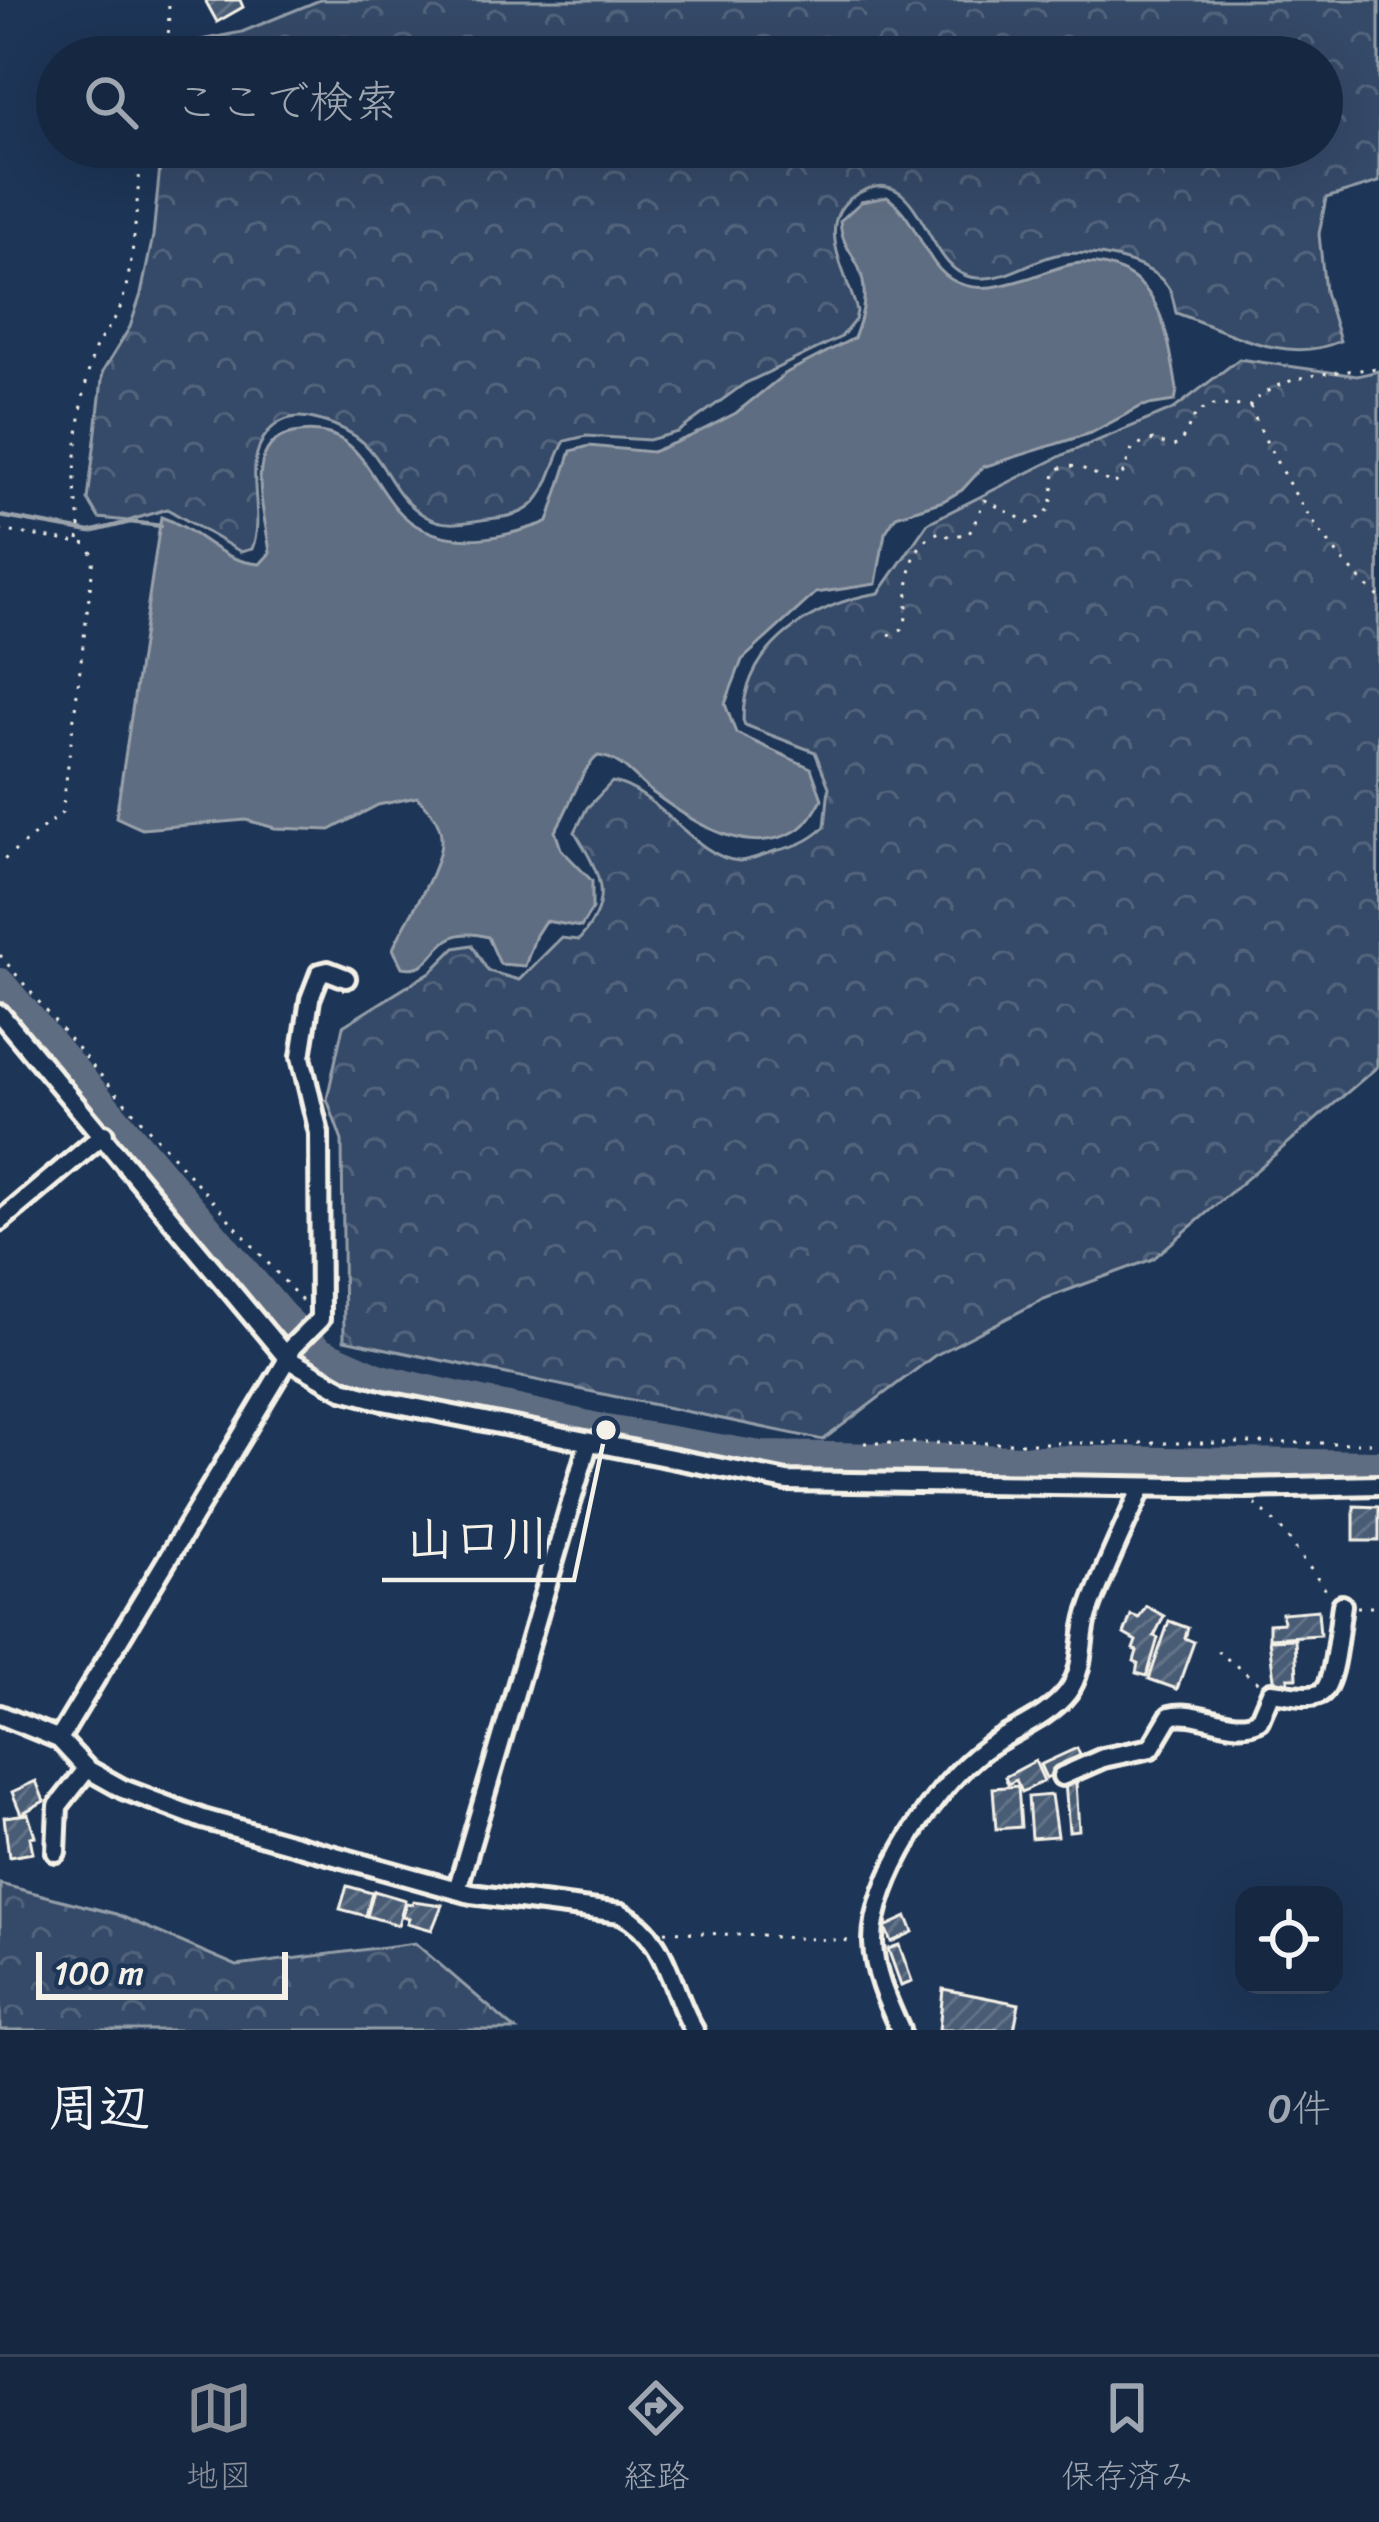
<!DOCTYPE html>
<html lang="ja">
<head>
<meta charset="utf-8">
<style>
  :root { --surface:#162841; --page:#1f3048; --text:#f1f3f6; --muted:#9ea6b1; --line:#35445a; --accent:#8c9099 }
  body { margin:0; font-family:Sriracha,"Klee One",sans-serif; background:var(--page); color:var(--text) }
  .controls { position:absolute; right:36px; bottom:36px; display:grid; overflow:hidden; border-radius:24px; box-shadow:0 12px 48px #0002 }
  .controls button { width:108px; height:108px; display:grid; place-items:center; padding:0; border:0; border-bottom:3px solid var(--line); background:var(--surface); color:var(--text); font:60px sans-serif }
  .scale { position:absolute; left:36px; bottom:30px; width:252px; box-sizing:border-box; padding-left:12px; border:6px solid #f4f1e8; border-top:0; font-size:33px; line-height:42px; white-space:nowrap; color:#f4f1e8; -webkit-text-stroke:9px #1d3557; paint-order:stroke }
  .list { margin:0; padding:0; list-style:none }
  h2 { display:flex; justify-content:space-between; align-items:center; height:156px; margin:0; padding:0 48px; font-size:51px }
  h2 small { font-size:39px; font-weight:400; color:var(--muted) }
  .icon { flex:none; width:66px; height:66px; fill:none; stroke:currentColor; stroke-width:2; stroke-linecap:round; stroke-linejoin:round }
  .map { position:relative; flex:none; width:1379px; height:2030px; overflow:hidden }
  .search { position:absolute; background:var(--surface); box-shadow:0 12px 48px #0002; left:36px; right:36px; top:36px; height:132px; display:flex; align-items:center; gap:30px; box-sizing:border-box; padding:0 42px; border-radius:66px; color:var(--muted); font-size:45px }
  .sheet { height:324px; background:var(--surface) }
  nav { display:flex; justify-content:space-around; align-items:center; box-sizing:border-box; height:168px; border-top:3px solid var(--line); background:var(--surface); font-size:33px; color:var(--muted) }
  nav a { display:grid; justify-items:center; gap:6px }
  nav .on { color:var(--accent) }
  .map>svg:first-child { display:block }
  .forest { fill:url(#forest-crowns); stroke:#949ea8; stroke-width:3 }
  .water { fill:#5e6d82; stroke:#9aa2ab; stroke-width:3 }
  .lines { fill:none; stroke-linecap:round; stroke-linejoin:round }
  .stream { stroke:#9aa2ab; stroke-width:4.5 }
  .river { stroke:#5e6d82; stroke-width:30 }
  .building { fill:url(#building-hatch); stroke:#f4f1e8; stroke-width:3 }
  .minor-casing { stroke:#f4f1e8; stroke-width:26 }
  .path { stroke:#f4f1e8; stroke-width:3; stroke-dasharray:3 9; stroke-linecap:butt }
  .minor { stroke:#1d3557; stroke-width:16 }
  .leader { fill:none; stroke:#f4f1e8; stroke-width:4.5 }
  .callout-dot { fill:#f4f1e8; stroke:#1d3557; stroke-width:4.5 }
  .callout-label { font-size:48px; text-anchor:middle; font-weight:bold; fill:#f4f1e8; stroke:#1d3557; stroke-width:12; stroke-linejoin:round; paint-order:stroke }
</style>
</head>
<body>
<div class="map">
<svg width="1379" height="2030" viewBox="0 0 1379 2030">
  <defs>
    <pattern id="forest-crowns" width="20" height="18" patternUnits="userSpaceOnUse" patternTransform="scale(3)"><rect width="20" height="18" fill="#354a67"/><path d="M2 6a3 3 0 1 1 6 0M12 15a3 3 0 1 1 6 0" fill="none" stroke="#53657d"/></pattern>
    <pattern id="building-hatch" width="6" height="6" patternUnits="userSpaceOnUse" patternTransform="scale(3)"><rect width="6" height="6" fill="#485b74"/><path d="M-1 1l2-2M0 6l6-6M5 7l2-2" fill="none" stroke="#637388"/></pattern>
  </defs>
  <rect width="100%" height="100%" fill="#1d3557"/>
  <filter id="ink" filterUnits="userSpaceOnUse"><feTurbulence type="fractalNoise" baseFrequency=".00833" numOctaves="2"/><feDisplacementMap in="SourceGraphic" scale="24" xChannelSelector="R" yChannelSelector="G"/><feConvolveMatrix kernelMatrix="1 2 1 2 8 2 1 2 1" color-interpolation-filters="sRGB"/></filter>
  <g filter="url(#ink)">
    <!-- forest -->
    <g class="forest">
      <path d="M320,0H1379V182L1326,198L1319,234L1325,292L1340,341C1285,366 1229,331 1176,313C1174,305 1173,294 1168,287C1149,259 1087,249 1056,255C1029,261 1008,280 977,278C922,276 925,155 857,194C811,220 848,275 857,311L855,320L841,337L744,384L678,432L649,440L586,436L565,441C553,461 549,491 531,506C519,516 504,517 488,519C467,522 444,528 425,516C377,486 391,439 318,420C299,414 281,417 268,432C240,465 267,513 252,549L241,552L167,509L128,521L99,518L88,500L103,371L130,327L141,294L153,236L162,147H1322V57H191L200,40L242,32Z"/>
      <path d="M1239,359L1357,376L1379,371L1377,1067L1153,1259L1044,1299L934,1356L823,1440L344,1340L342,1141L327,1099L343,1026L432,971L455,948L472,945L488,971L519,980L561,938L579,940C615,899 600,874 575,832L587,808L612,782C657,789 695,858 739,861C749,861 765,854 775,851C796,846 809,842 825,827L829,787L815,752L745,725L743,720C743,647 813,603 879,593L928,523L1065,454L1174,409Z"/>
      <path d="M0,1884L116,1914L237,1966L415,1943L516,2030H0Z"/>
    </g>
    <!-- water -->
    <path class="water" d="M887,197C921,222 923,266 956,282C981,293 1005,285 1029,278C1045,273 1066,263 1083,263C1160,264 1167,329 1177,390L1175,401L1142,406L1091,433L983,467L962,490L943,501L896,516L885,533L876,584L816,593L742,660L725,704L736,733L811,768L822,799C816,809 809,823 799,829C749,860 693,823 652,792C634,778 622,758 598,756C581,768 569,810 555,831L561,849L592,881V909L581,927L545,921L536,935L525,966L500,964L488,937C429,921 442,975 402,967L393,949C405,920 444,867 441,836C440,820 428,807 417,797L378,805L330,830L275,828L246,820L142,829L116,817L161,517C201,530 217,561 260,564L270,553C266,516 240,444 293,433C371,417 369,505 423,529C462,548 508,536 548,522L571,451L589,446L652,452L689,437L736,413L786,373L854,338C863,316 869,292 859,268C850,248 842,246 840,221L861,202Z"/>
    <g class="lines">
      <!-- stream -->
      <path class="stream" d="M0,516L90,532L130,522L161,526"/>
      <!-- river -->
      <path class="river" d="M0,983L281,1315L319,1352L380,1379L606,1430L761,1456L1379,1465"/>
    </g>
    <!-- building -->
    <g class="building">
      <path d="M205,0H240L243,7L217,22Z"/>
      <path d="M1354,1506L1379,1507V1541H1354Z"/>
      <path d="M1146,1606L1164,1616L1154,1636L1158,1638L1147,1676L1136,1673L1138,1663L1134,1661L1137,1651L1133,1649L1136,1641L1124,1634L1131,1615L1139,1618Z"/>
      <path d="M1318,1610L1320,1635L1269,1638V1624L1283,1623L1282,1613Z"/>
      <path d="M1169,1621L1188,1628L1185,1638L1194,1642L1177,1689L1149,1679Z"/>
      <path d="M1295,1639L1297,1678H1288L1289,1686L1275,1687L1269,1640Z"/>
      <path d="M1077,1748L1083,1762L1046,1778L1040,1765Z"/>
      <path d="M1035,1761L1044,1781L1022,1792L1016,1780L1008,1784L1005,1777Z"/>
      <path d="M36,1781L44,1801L21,1814L12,1792Z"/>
      <path d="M1065,1782H1076L1079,1830L1069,1831Z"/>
      <path d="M1018,1786L1021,1827L996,1829L993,1788Z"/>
      <path d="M1051,1795L1057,1836L1031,1838L1028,1797Z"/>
      <path d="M28,1814L35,1836L30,1837L33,1853L9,1857L4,1817Z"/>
      <path d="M347,1886L372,1893L366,1916L340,1909Z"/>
      <path d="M374,1891L405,1900L398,1925L367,1916Z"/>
      <path d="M413,1901L442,1905L432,1930L407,1923L409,1918L402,1916L406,1903L412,1904Z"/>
      <path d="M907,1917L913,1932L891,1942L885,1927Z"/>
      <path d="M899,1945L912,1981L901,1985L888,1949Z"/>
      <path d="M943,1989L1019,2004L1014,2030H939Z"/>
    </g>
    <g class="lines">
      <defs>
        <g id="minor">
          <path d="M0,1014L288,1359L343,1390L383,1401L787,1481L1246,1488L1379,1485"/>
          <path d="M0,1221L104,1134"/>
          <path d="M0,1715L59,1739L87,1769L123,1789L203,1819L471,1894L621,1913C669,1938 669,1988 694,2030"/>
          <path d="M59,1739L288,1359L291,1348L320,1319L319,1133L301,1057L310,999L320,973L328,971L346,978"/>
          <path d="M1062,1776L1103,1758L1151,1748L1170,1716C1199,1708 1232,1735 1259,1720L1271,1692C1284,1693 1309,1700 1321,1693C1335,1685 1339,1622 1342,1605"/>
          <path d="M56,1852L58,1806L87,1769"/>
          <path d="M457,1890L588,1445"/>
          <path d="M900,2030C888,2003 874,1973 873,1943C872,1881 936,1784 985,1749C1012,1730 1047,1719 1068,1692C1085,1669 1080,1640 1088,1614C1103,1570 1124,1529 1142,1487"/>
        </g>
      </defs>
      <!-- minor casing -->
      <use href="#minor" class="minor-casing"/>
      <!-- path -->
      <g class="path">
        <path d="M168,57L169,0"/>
        <path d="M1250,407C1282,478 1320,544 1379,597"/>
        <path d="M0,530L87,544L94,557L62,813L0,863"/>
        <path d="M79,540C83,518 74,500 75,477C76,439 82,395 92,358C97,337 116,324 122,302C137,251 135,199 143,147"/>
        <path d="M889,635L902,629L905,623C911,591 902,546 940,532L948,536L969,534L985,500L1031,524L1051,508L1055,471C1074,458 1095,475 1113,484L1120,480L1133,447L1153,440L1171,446L1179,445L1197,412L1213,405L1250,406C1279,372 1336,373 1379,368"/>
        <path d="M0,955L88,1061L302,1301"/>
        <path d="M864,1443H1379"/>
        <path d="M1255,1504L1280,1527L1328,1593"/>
        <path d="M1357,1607H1379"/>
        <path d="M1217,1651L1260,1684"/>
        <path d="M665,1931L853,1941"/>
      </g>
      <!-- minor -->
      <use href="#minor" class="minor"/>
    </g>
  </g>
  <!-- callouts -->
  <path class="leader" d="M606 1430L574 1580H382"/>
  <circle class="callout-dot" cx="606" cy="1430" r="12"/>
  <g class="callout-label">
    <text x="478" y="1555">山口川</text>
  </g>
</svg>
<div class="controls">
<button><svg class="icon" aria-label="locate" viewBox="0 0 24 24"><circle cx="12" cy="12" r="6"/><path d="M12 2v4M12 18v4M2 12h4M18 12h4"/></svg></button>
</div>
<div class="scale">100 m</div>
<div class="search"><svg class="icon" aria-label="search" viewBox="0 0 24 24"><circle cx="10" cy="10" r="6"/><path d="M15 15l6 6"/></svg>ここで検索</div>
</div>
<section class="sheet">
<h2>周辺<small>0件</small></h2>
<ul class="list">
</ul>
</section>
<nav>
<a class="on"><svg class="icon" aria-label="map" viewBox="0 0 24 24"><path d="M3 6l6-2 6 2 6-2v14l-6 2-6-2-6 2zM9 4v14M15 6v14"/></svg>地図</a>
<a><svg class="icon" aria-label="directions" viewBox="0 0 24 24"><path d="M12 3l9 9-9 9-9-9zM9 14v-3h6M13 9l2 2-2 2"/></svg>経路</a>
<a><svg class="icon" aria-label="saved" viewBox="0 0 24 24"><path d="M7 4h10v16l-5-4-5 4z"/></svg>保存済み</a>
</nav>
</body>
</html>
